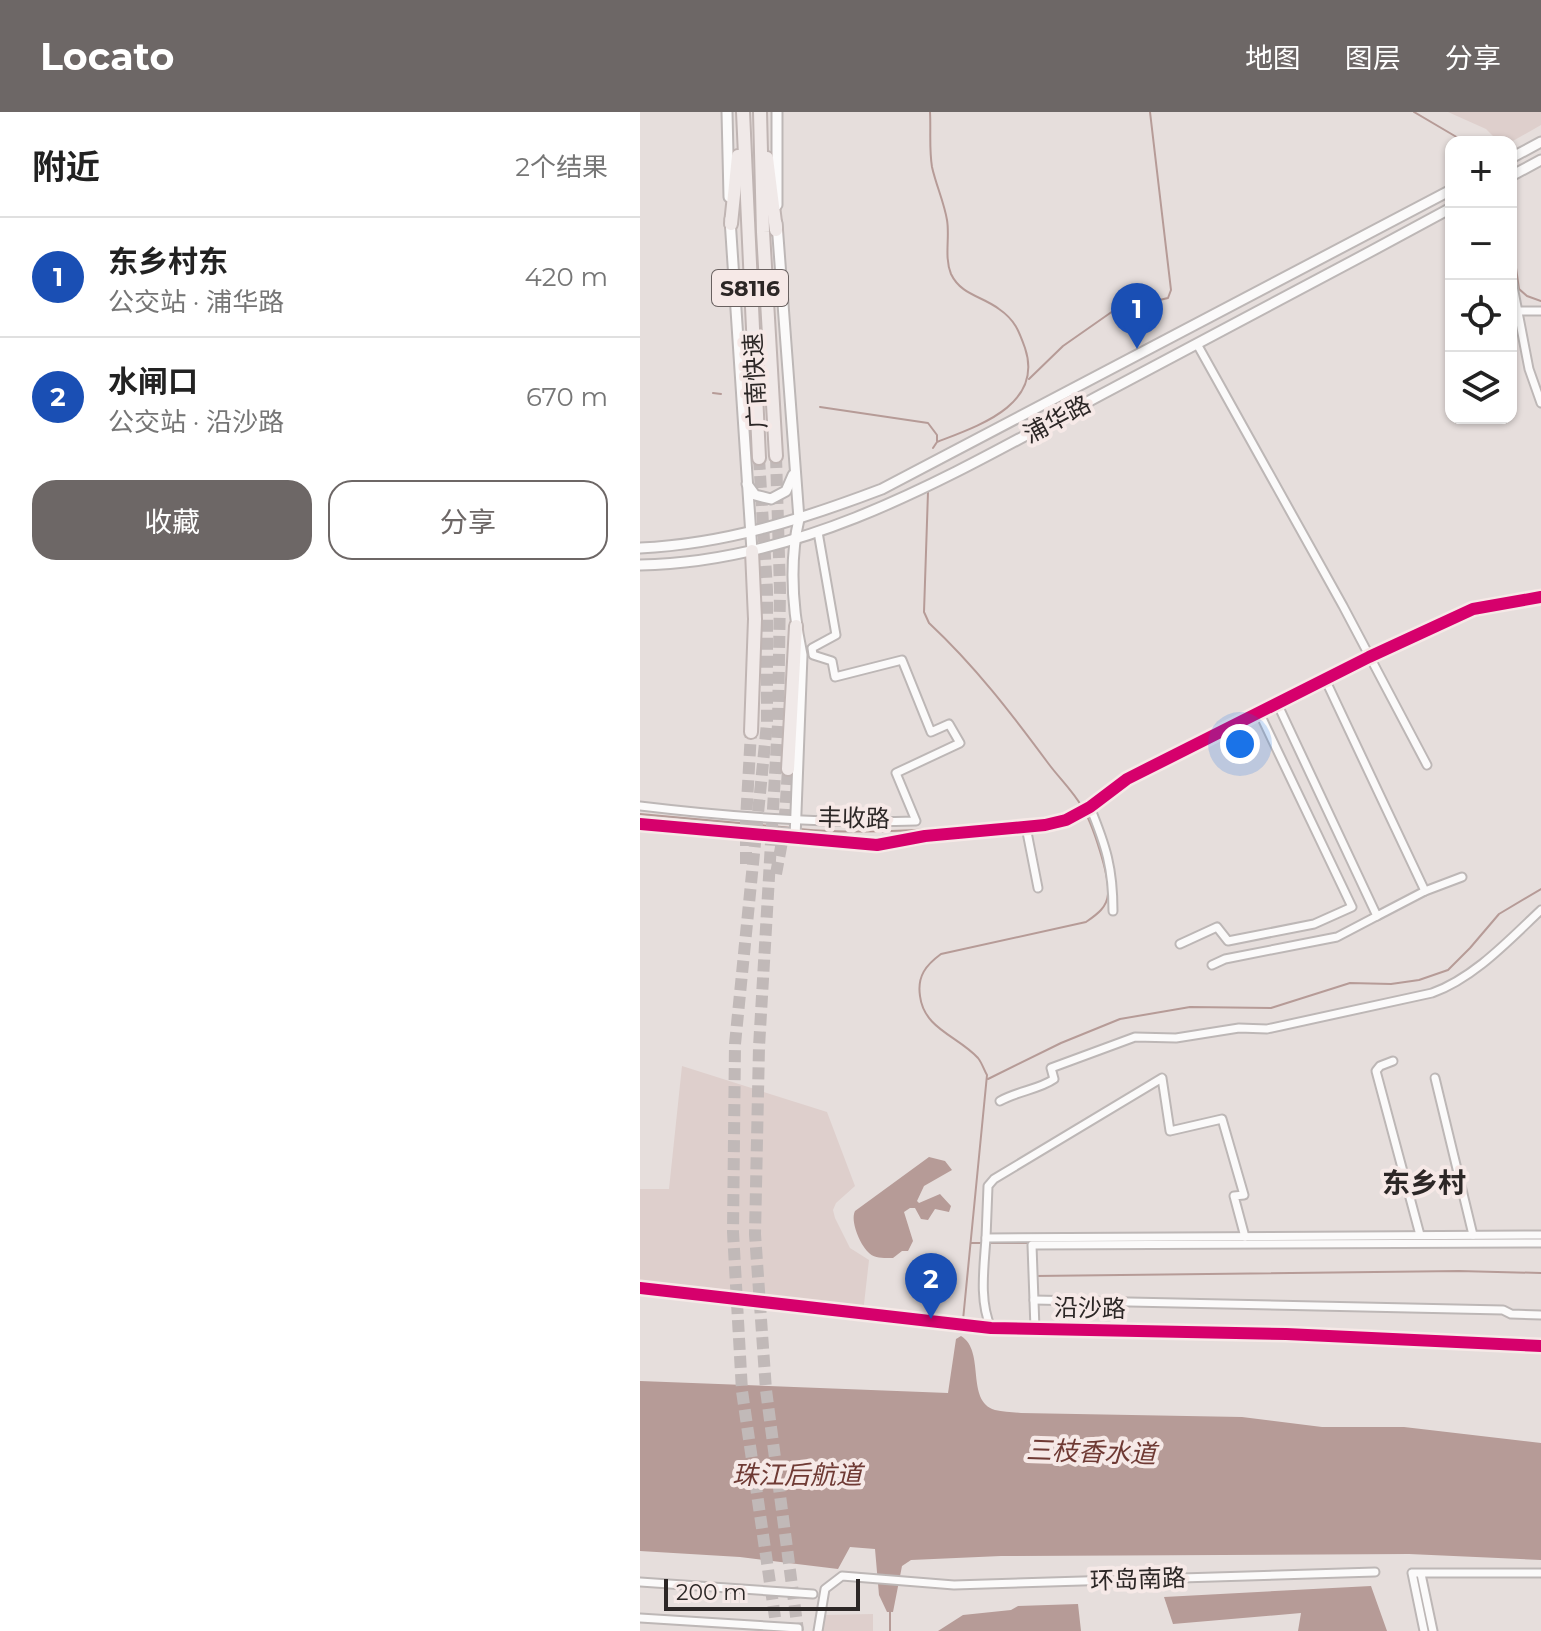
<!DOCTYPE html>
<html lang="zh">
<head>
<meta charset="utf-8">
<style>
  :root { --surface:#fff; --page:#f6f6f6; --text:#222; --muted:#767676; --line:#e0e0e0; --accent:#6d6766 }
  body { margin:0; font-family:Montserrat,"Noto Sans SC",sans-serif; background:var(--page); color:var(--text) }
  .controls { position:absolute; right:24px; top:24px; display:grid; overflow:hidden; border-radius:16px; box-shadow:0 2px 6px #0004 }
  .controls button { width:72px; height:72px; display:grid; place-items:center; padding:0; border:0; border-bottom:2px solid var(--line); background:var(--surface); color:var(--text); font:40px sans-serif }
  .scale { position:absolute; left:24px; bottom:20px; width:196px; box-sizing:border-box; padding-left:8px; border:4px solid #2c2726; border-top:0; font-size:22px; line-height:28px; white-space:nowrap; color:#2c2726; -webkit-text-stroke:6px #f6e9e7; paint-order:stroke }
  .you { position:absolute; left:600px; top:632px; width:28px; height:28px; margin:-20px; border:6px solid #fff; border-radius:50%; background:#1a73e8; box-shadow:0 0 0 12px #1a73e833 }
  .badge { display:grid; place-items:center; width:52px; height:52px; border-radius:50%; background:var(--accent); color:#fff; font-size:26px; font-weight:700 }
  .pin { position:absolute; translate:-50% -66px; filter:drop-shadow(0 2px 4px #0008) }
  .pin::after { content:''; position:absolute; top:42px; width:28px; height:24px; background:inherit; clip-path:polygon(0 0,100% 0,50% 100%) }
  .list { margin:0; padding:0; list-style:none }
  h2 { display:flex; justify-content:space-between; align-items:center; height:104px; margin:0; padding:0 32px; font-size:34px }
  h2 small { font-size:26px; font-weight:400; color:var(--muted) }
  .list li { display:grid; grid-template-columns:52px 1fr auto; gap:24px; align-items:center; box-sizing:border-box; height:120px; padding:0 32px; border-top:2px solid var(--line) }
  .list b { display:block; font-size:30px; white-space:nowrap }
  .list p { margin:0; font-size:26px; white-space:nowrap; color:var(--muted) }
  .list em { font-size:26px; font-style:normal; color:var(--muted) }
  .actions { display:flex; gap:16px; padding:24px 32px }
  .actions a { flex:1; padding:18px 0; border:2px solid var(--accent); border-radius:24px; text-align:center; font-size:28px; color:var(--accent) }
  .actions .main { background:var(--accent); color:#fff }
  .icon { flex:none; width:44px; height:44px; fill:none; stroke:currentColor; stroke-width:2; stroke-linecap:round; stroke-linejoin:round }
  .map { position:relative; flex:none; width:901px; height:1519px; overflow:hidden }
  header { display:flex; align-items:center; gap:48px; box-sizing:border-box; height:112px; padding:0 40px; background:var(--accent); color:#fff }
  header strong { font-size:38px }
  nav { display:flex; gap:44px; margin-inline-start:auto; font-size:28px }
  main { display:flex }
  aside { flex:1; background:var(--surface) }
  .map>svg:first-child { display:block }
  .built { fill:#decfcc }
  .water { fill:#b69b97 }
  .lines { fill:none; stroke-linecap:round; stroke-linejoin:round }
  .stream { stroke:#b69b97; stroke-width:2 }
  .highway-tunnel { stroke:#c1b9b8; stroke-width:12; stroke-dasharray:12 6; stroke-linecap:butt }
  .street-casing { stroke:#bdb7b6; stroke-width:11 }
  .secondary-casing { stroke:#bdb7b6; stroke-width:13 }
  .highway-casing { stroke:#c0b5b3; stroke-width:16 }
  .street { stroke:#fbfafa; stroke-width:7 }
  .secondary { stroke:#fbfafa; stroke-width:9 }
  .highway { stroke:#f0e9e8; stroke-width:12 }
  .cycleway-casing { stroke:#f6e9e7; stroke-width:17 }
  .cycleway { stroke:#d6006c; stroke-width:12 }
  .labels { text-anchor:middle; dominant-baseline:central; stroke-width:8; stroke-linejoin:round; paint-order:stroke }
  .shield { fill:#f6e9e7; stroke:#696160; stroke-width:2 }
  .shield-label { font-size:22px; font-weight:bold; fill:#2c2726 }
  .street-label { font-size:24px; fill:#2c2726; stroke:#f6e9e7 }
  .water-label { font-size:26px; font-style:italic; fill:#6f3a34; stroke:#f6e9e7 }
  .quarter-label { font-size:28px; font-weight:bold; fill:#2c2726; stroke:#f6e9e7 }
</style>
</head>
<body>
<header>
<strong>Locato</strong>
<nav><a>地图</a><a>图层</a><a>分享</a></nav>
</header>
<main>
<aside>
<h2>附近<small>2个结果</small></h2>
<ul class="list">
<li><span class="badge" style="background:#1a4fb4">1</span><div><b>东乡村东</b><p>公交站 · 浦华路</p></div><em>420 m</em></li>
<li><span class="badge" style="background:#1a4fb4">2</span><div><b>水闸口</b><p>公交站 · 沿沙路</p></div><em>670 m</em></li>
</ul>
<div class="actions"><a class="main">收藏</a><a>分享</a></div>
</aside>
<div class="map">
<svg width="901" height="1519" viewBox="0 0 901 1519">
  <rect width="100%" height="100%" fill="#e6dedc"/>
  <!-- built -->
  <g class="built">
    <path d="M808,0H901V13L871,30H859L846,17Z"/>
    <path d="M42,954L187,1000L215,1074L196,1091L193,1098L195,1106L210,1136L229,1148L223,1201L0,1176V1077H29Z"/>
    <path d="M233,1502V1519H183L182,1503Z"/>
  </g>
  <!-- water -->
  <g class="water">
    <path d="M289,1045L305,1049L312,1058L284,1074L277,1089L279,1091L300,1082L311,1094L309,1100L295,1097L288,1108L281,1107L275,1096H270L264,1100L273,1129L268,1139H262L253,1146C244,1146 234,1147 228,1140C220,1132 210,1109 215,1099Z"/>
    <path d="M321,1224C346,1239 325,1289 355,1298C363,1300 373,1300 381,1301L602,1305L682,1315H764L901,1331V1448L769,1442L361,1444L271,1448L262,1454L253,1500H247L239,1483L235,1437L210,1435L198,1457L100,1445L0,1439V1269L308,1281L316,1227Z"/>
    <path d="M731,1474L747,1519H658L661,1501L533,1512L524,1485Z"/>
    <path d="M438,1492L441,1519H298L323,1503L371,1498L378,1494Z"/>
  </g>
  <g class="lines">
    <!-- stream -->
    <g class="stream">
      <path d="M290,0C291,18 289,37 292,55C296,73 304,90 307,108C310,125 304,145 311,162C321,183 342,184 359,197C375,208 379,219 385,236C404,293 338,314 297,330L293,336"/>
      <path d="M774,0L825,30"/>
      <path d="M871,121L879,177L887,184L901,189"/>
      <path d="M389,267L423,234L473,199L528,186L531,178L510,0"/>
      <path d="M73,281L81,282"/>
      <path d="M180,295L288,311L297,323V329"/>
      <path d="M288,380L284,500L289,511C335,554 371,601 408,651C419,666 433,679 442,695C452,710 470,764 468,782C467,796 456,803 446,810L301,842C286,853 277,864 280,884C284,917 318,924 338,946C342,951 344,958 347,963L323,1208"/>
      <path d="M0,702L153,716"/>
      <path d="M159,717C247,725 336,713 423,705L442,695"/>
      <path d="M348,967L421,931L480,907L550,895L631,896L710,871L751,872L779,868L808,858L830,836L859,802L901,777"/>
      <path d="M750,1128L901,1127"/>
      <path d="M331,1131H342"/>
      <path d="M350,1131H392"/>
      <path d="M395,1164L819,1159L901,1161"/>
      <path d="M250,1500V1519"/>
    </g>
    <!-- highway-tunnel -->
    <g class="highway-tunnel">
      <path d="M136,344L140,478L138,612L119,935L115,1122L126,1278L158,1519"/>
      <path d="M119,346L127,478V611L95,932L93,1120L102,1279L137,1519"/>
      <path d="M106,752V708L111,620"/>
      <path d="M136,762L144,719L148,657"/>
    </g>
    <defs>
      <g id="street">
        <path d="M871,164L889,257L901,291"/>
        <path d="M878,199H901"/>
        <path d="M557,232L703,494L787,653"/>
        <path d="M685,567L785,779"/>
        <path d="M637,591L737,804L785,779L822,765"/>
        <path d="M0,694C91,705 184,712 276,709L256,661L320,631L309,612L291,620L262,548L195,565L192,549L173,543L172,536L196,523L178,420"/>
        <path d="M450,695C466,734 473,756 473,799"/>
        <path d="M0,712L237,733L285,724L405,713L426,708L450,695L487,667L729,545L833,497L901,485"/>
        <path d="M386,715L398,776"/>
        <path d="M540,832L577,815L588,829L674,812L712,795L619,600"/>
        <path d="M572,853L585,847L697,825L737,804"/>
        <path d="M753,949L740,954L736,959L780,1123"/>
        <path d="M795,966L833,1123"/>
        <path d="M360,989C378,979 400,977 414,967L411,956L495,925L536,926L599,916L627,917L792,881C834,866 869,828 901,798"/>
        <path d="M346,1126L348,1074L354,1067L522,966L530,1019L582,1007L604,1083L594,1084L605,1125"/>
        <path d="M394,1188L863,1198L871,1202L901,1203"/>
        <path d="M351,1216C339,1189 344,1156 346,1126L901,1123"/>
        <path d="M395,1217L392,1133L901,1131"/>
        <path d="M781,1462L793,1519"/>
        <path d="M0,1470L173,1482"/>
        <path d="M0,1506L158,1516V1519"/>
        <path d="M178,1519L185,1477L202,1464L314,1473L735,1460"/>
        <path d="M784,1519L772,1461H901"/>
      </g>
      <g id="secondary">
        <path d="M87,0L89,85"/>
        <path d="M871,46L901,30"/>
        <path d="M871,64L901,48"/>
        <path d="M137,93V0"/>
        <path d="M90,107L112,439"/>
        <path d="M137,111L159,407C149,450 153,500 162,543L155,726"/>
        <path d="M107,372L115,383L131,387L146,379L153,363"/>
        <path d="M0,436C86,432 163,407 242,377L811,78"/>
        <path d="M0,453C172,450 321,357 468,279C582,219 697,158 811,96"/>
        <path d="M0,1176L351,1216L646,1222L901,1234"/>
      </g>
      <g id="highway">
        <path d="M103,0L119,346"/>
        <path d="M120,0L123,120L136,344"/>
        <path d="M127,46L136,118"/>
        <path d="M91,112L98,44"/>
        <path d="M111,620L115,507L112,439"/>
        <path d="M148,657L156,514"/>
      </g>
    </defs>
    <!-- street casing -->
    <use href="#street" class="street-casing"/>
    <!-- secondary casing -->
    <use href="#secondary" class="secondary-casing"/>
    <!-- highway casing -->
    <use href="#highway" class="highway-casing"/>
    <!-- street -->
    <use href="#street" class="street"/>
    <!-- secondary -->
    <use href="#secondary" class="secondary"/>
    <!-- highway -->
    <use href="#highway" class="highway"/>
    <defs>
      <g id="cycleway">
        <path d="M0,712L237,733L285,724L405,713L426,708L450,695L487,667L729,545L833,497L901,485"/>
        <path d="M0,1176L351,1216L646,1222L901,1234"/>
      </g>
    </defs>
    <!-- cycleway casing -->
    <use href="#cycleway" class="cycleway-casing"/>
    <!-- cycleway -->
    <use href="#cycleway" class="cycleway"/>
  </g>
  <g class="labels">
    <!-- shield labels -->
    <rect class="shield" x="72" y="158" width="76" height="36" rx="6"/>
    <g class="shield-label">
      <text x="110" y="176">S8116</text>
    </g>
    <!-- street labels -->
    <g class="street-label">
      <text transform="translate(115 269) rotate(-93)">广南快速</text>
      <text transform="translate(417 307) rotate(-28)">浦华路</text>
      <text transform="translate(214 706) rotate(1)">丰收路</text>
      <text transform="translate(450 1196) rotate(1)">沿沙路</text>
      <text transform="translate(498 1467) rotate(-2)">环岛南路</text>
    </g>
    <!-- water labels -->
    <g class="water-label">
      <text transform="translate(451 1340) rotate(2)">三枝香水道</text>
      <text x="157" y="1363">珠江后航道</text>
    </g>
    <!-- quarter labels -->
    <g class="quarter-label">
      <text x="784" y="1071">东乡村</text>
    </g>
  </g>
</svg>
<div class="controls">
<button>+</button>
<button>−</button>
<button><svg class="icon" aria-label="locate" viewBox="0 0 24 24"><circle cx="12" cy="12" r="6"/><path d="M12 2v4M12 18v4M2 12h4M18 12h4"/></svg></button>
<button><svg class="icon" aria-label="layers" viewBox="0 0 24 24"><path d="M12 4l9 5-9 5-9-5zM3 14l9 5 9-5"/></svg></button>
</div>
<div class="scale">200 m</div>
<div class="you"></div>
<div class="pin badge" style="left:497px;top:237px;background:#1a4fb4">1</div>
<div class="pin badge" style="left:291px;top:1207px;background:#1a4fb4">2</div>
</div>
</main>
</body>
</html>
